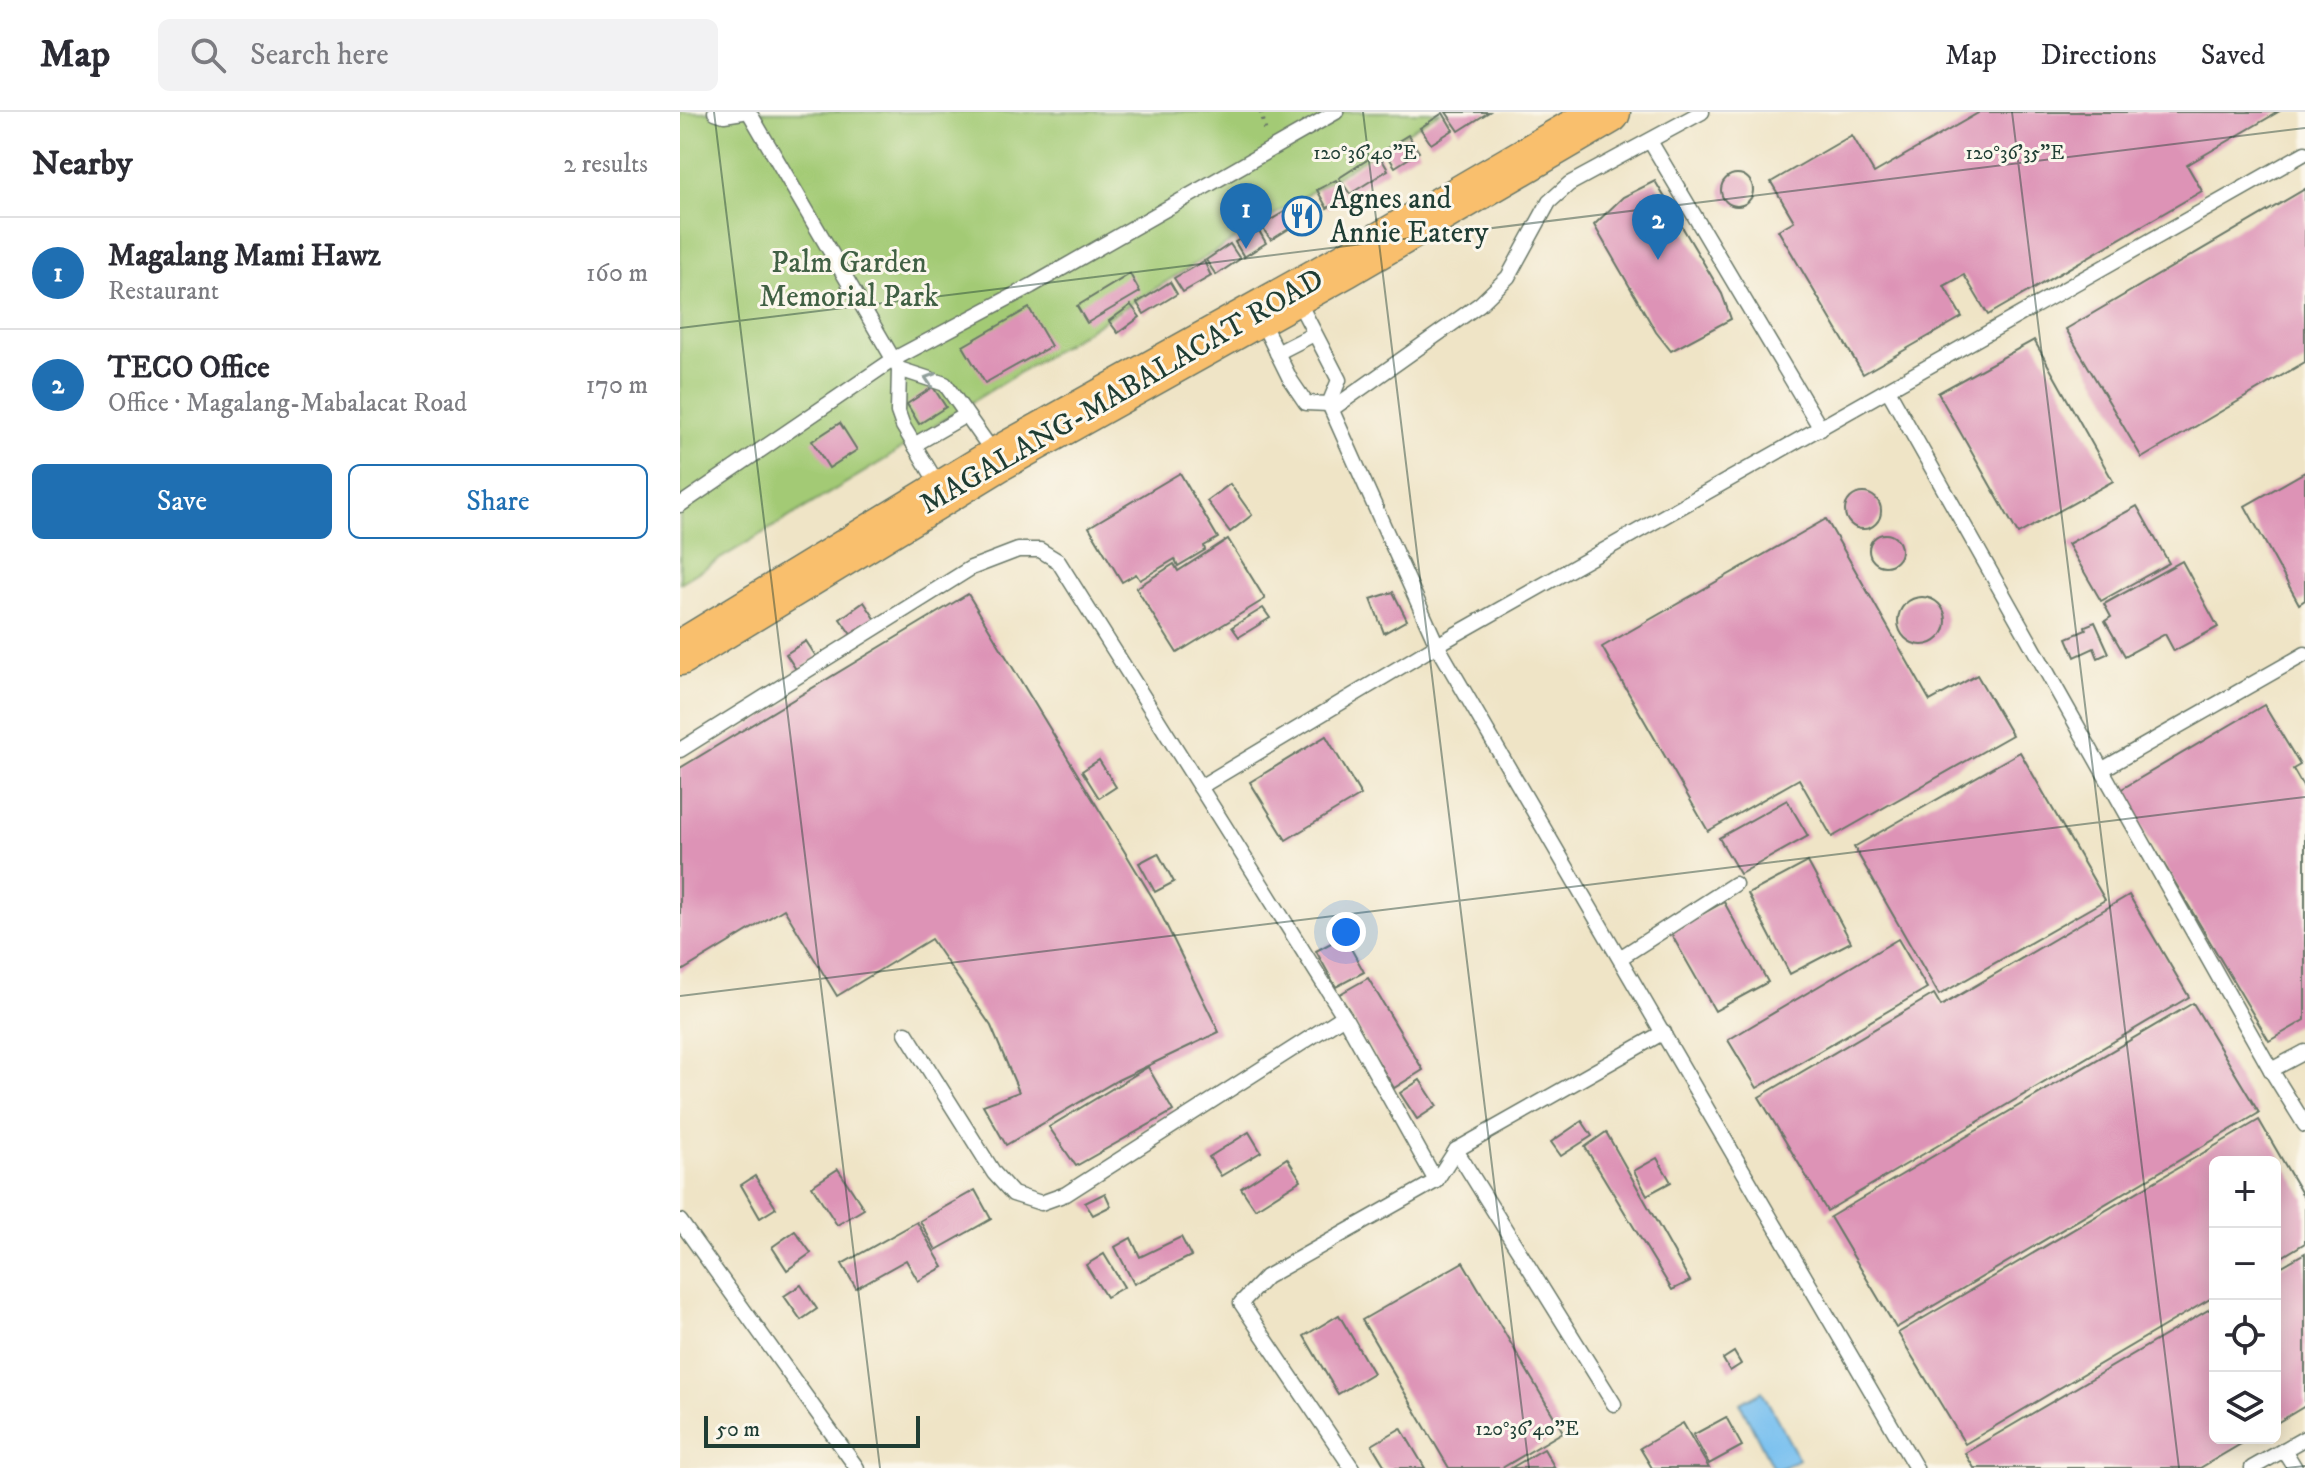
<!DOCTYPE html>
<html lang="en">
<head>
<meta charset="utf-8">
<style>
  :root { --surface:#fff; --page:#f2f2f3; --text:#2b2b33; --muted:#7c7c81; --line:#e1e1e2; --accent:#1f6fb2 }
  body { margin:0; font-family:"IM FELL DW Pica",serif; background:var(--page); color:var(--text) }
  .controls { position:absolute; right:24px; bottom:24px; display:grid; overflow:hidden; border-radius:12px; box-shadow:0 4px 20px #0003 }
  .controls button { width:72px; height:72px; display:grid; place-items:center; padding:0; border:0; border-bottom:2px solid var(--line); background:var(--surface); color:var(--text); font:40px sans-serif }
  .scale { position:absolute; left:24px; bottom:20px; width:216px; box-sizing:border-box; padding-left:8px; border:4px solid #1f3d34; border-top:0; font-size:22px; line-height:28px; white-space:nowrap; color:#1f3d34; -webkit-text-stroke:6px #fbf7ec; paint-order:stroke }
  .you { position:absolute; left:666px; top:820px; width:28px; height:28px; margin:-20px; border:6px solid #fff; border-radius:50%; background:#1a73e8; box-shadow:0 0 0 12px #1a73e833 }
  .badge { display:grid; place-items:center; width:52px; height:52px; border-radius:50%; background:var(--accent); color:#fff; font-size:26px; font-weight:700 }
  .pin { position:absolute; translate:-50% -66px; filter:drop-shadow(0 2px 4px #0008) }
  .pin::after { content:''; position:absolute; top:42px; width:28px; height:24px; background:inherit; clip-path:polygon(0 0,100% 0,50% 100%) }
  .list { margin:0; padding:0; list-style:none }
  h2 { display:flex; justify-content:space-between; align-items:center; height:104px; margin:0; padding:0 32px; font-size:34px }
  h2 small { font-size:26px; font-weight:400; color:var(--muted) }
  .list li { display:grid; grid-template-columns:52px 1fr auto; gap:24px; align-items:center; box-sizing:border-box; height:112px; padding:0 32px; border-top:2px solid var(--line) }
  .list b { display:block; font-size:30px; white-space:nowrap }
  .list p { margin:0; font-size:26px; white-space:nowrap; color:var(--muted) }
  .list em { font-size:26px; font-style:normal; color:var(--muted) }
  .actions { display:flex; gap:16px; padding:24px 32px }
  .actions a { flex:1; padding:18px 0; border:2px solid var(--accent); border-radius:12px; text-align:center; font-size:28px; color:var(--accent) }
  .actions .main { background:var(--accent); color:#fff }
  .icon { flex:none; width:44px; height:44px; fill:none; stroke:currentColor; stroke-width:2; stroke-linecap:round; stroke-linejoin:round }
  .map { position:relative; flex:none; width:1625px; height:1356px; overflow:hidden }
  header { display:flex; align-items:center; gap:48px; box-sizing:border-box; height:112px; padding:0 40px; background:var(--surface); border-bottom:2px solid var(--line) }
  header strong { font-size:38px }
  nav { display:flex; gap:44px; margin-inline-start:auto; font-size:28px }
  .search { width:560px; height:72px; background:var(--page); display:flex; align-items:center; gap:20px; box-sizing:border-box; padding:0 28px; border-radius:12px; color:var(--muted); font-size:30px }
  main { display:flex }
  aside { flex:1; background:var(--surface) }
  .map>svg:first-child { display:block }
  .green { fill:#a3ca75; stroke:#618454; stroke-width:2 }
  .water { fill:#77bfef; stroke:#4b7e92; stroke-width:2 }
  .building { fill:#dd93b6 }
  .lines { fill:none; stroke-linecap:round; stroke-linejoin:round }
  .service-casing { stroke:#687767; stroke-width:17 }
  .primary-casing { stroke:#687767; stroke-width:47 }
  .path { stroke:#687767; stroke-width:5; stroke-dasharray:2 6; stroke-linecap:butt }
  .service { stroke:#fff; stroke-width:14 }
  .primary { stroke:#f9bf6d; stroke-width:44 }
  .oneway { stroke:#8f9e9a }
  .ticks { fill:none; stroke:#1f3d34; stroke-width:2; stroke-opacity:0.45 }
  .labels { text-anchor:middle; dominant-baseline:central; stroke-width:6; stroke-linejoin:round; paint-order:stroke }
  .poi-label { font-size:30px; fill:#1f3d34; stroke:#fbf7ec; text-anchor:start }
  .park-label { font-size:30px; fill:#406044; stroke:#fbf7ec }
  .street-label { font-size:30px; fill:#1f3d34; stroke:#fbf7ec }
  .ticks-label { font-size:20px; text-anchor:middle; fill:#1f3d34; stroke:#fbf7ec; stroke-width:6; stroke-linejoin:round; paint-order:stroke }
</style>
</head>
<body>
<header>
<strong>Map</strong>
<div class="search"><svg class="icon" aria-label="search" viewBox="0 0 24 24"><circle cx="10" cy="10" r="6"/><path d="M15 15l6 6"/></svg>Search here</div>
<nav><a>Map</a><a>Directions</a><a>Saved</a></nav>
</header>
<main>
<aside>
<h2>Nearby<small>2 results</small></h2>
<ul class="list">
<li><span class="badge">1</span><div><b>Magalang Mami Hawz</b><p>Restaurant</p></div><em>160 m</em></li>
<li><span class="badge">2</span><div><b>TECO Office</b><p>Office · Magalang-Mabalacat Road</p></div><em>170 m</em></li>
</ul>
<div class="actions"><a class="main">Save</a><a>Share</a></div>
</aside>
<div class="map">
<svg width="1625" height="1356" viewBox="0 0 1625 1356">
  <rect width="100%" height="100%" fill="#fbf7ec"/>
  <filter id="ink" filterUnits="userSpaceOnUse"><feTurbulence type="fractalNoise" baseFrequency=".0125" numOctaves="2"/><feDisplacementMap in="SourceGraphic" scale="16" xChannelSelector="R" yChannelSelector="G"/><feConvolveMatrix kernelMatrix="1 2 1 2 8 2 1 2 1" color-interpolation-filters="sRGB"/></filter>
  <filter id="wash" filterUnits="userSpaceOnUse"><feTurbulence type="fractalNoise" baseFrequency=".006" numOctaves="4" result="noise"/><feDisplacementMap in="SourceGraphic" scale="32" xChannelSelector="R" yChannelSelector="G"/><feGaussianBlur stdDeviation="1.8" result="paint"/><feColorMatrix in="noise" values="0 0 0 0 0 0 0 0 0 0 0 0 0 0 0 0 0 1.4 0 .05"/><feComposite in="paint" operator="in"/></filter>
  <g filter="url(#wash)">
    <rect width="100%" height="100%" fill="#efe4c6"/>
    <!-- green -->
    <path class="green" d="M0,0H760L271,303L206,347L0,471Z"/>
    <!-- water -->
    <path class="water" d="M1082,1279L1119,1347L1102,1356H1093L1060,1291Z"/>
    <g id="blocks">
      <!-- building -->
      <g class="building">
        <path d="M766,0H809L779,19Z"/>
        <path d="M1300,0H1598L1507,53L1522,79L1308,203L1284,163L1264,174L1282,205L1183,262L1098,118L1114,109L1091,70L1172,23L1194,61Z"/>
        <path d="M763,1L773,18L751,32L740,16Z"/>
        <path d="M728,23L739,40L715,55L704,38Z"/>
        <path d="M698,41L708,58L670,82L659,66Z"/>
        <circle cx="1057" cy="78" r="16"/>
        <path d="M656,68L666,85L647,96L637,78Z"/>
        <path d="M975,69L1042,182L1051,207L991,239L976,220L914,113L943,85Z"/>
        <path d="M1625,77V250L1462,346L1386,217Z"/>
        <path d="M627,86L636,100L591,128L581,114Z"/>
        <path d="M578,117L586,131L564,145L555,130Z"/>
        <path d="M550,132L560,147L536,163L526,148Z"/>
        <path d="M524,149L531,164L503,180L494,166Z"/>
        <path d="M450,162L460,180L407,211L397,194Z"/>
        <path d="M490,170L497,182L464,202L457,191Z"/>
        <path d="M451,193L460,205L438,221L429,209Z"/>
        <path d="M349,196L371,234L305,271L283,234Z"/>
        <path d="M1354,228L1433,369L1338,422L1258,281Z"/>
        <path d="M253,275L266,295L239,312L227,292Z"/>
        <path d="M160,311L177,338L149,356L132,329Z"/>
        <path d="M1625,360V488L1619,492L1565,394Z"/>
        <path d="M500,361L538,426L524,434L525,438L498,454L495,447L460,468L456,462L442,470L409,415Z"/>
        <path d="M550,372L572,403L550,420L527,389Z"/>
        <circle cx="1183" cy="399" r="18"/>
        <path d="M1457,394L1489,451L1421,489L1388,432Z"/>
        <path d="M1146,407L1250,589L1297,563L1332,623L1152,725L1119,667L1028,719L922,535Z"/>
        <circle cx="1205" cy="438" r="16"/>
        <path d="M548,427L585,487L497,541L456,476L494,452L498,459Z"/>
        <path d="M1502,449L1538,515L1494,539L1485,522L1445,544L1425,509L1431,505L1424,492Z"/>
        <path d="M713,480L727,508L704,521L691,487Z"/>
        <path d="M288,482L474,788L539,920L438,968L326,1033L303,993L339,980L311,914L251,827L157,884L104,797L0,860V656Z"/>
        <circle cx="1242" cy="509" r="24"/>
        <path d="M184,490L196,508L172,524L160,507Z"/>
        <path d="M583,496L590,506L559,525L552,515Z"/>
        <path d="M1415,510L1429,541L1418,546L1414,536L1395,545L1387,526L1406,518L1405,514Z"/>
        <path d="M126,529L137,546L117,559L106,542Z"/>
        <path d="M1584,593L1620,653L1613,657L1625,678V908L1589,929L1440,678Z"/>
        <path d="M646,624L681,683L606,728L570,670Z"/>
        <path d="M1340,640L1425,788L1259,883L1174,735Z"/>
        <path d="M419,648L436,675L419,686L402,659Z"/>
        <path d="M1107,688L1128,724L1060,762L1039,726Z"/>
        <path d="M478,741L494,770L475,780L459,751Z"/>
        <path d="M1128,750L1171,830L1110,862L1068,782Z"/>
        <path d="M1449,783L1509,885L1147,1099L1079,985L1254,882L1261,894Z"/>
        <path d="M1044,790L1088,870L1035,899L990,820Z"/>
        <path d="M664,824L684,860L656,875L636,839Z"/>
        <path d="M1218,827L1247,876L1077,976L1048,928Z"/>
        <path d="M688,866L743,958L714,976L658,883Z"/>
        <path d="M1513,891L1579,1001L1216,1216L1150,1105Z"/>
        <path d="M468,955L493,999L396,1054L369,1015Z"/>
        <path d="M740,968L757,994L737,1007L720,981Z"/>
        <path d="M1579,1008L1625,1087V1131L1595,1149V1050H1535V1184L1285,1332L1218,1221Z"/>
        <path d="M902,1009L912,1024L881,1044L871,1030Z"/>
        <path d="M569,1020L581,1040L541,1064L529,1045Z"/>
        <path d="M926,1020L1010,1169L992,1178L905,1035Z"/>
        <path d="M607,1046L621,1068L575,1097L561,1076Z"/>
        <path d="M977,1046L991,1070L967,1083L954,1059Z"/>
        <path d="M158,1057L184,1097L157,1113L132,1074Z"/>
        <path d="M75,1064L96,1096L80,1106L61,1073Z"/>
        <path d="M295,1078L311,1107L256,1138L240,1109Z"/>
        <path d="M425,1081L431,1094L413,1103L405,1091Z"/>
        <path d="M237,1110L263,1155L238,1169L226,1148L176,1176L162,1152Z"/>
        <path d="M115,1119L131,1141L107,1158L92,1135Z"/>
        <path d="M501,1125L511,1144L454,1172L435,1135L451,1126L460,1145Z"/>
        <path d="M1625,1141V1294L1595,1312V1158Z"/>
        <path d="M424,1142L444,1175L426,1185L406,1153Z"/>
        <path d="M783,1150L883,1320L822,1356H769L682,1208Z"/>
        <path d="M121,1173L137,1197L121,1208L104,1184Z"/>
        <path d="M1535,1194V1326H1571L1520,1356H1294L1285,1341Z"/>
        <path d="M659,1203L693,1261L658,1282L624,1224Z"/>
        <path d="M1054,1240L1061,1252L1050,1259L1043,1247Z"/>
        <path d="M1046,1305L1062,1334L1029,1352L1013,1323Z"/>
        <path d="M1003,1311L1029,1356H972L960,1336Z"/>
        <path d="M721,1316L745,1356H706L692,1333Z"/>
        <path d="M864,1337L875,1356H831Z"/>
      </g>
    </g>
  </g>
  <g filter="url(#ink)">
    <use href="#blocks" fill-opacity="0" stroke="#687767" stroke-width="2"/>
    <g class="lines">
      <defs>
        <g id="service">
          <path d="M35,0L44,3L63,0"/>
          <path d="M69,0L219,257L218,300L223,314L260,376"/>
          <path d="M970,29L1141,317"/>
          <path d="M616,185L659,268L649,292L757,533L1236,1356"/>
          <path d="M580,206L611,269L626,291L649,292"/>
          <path d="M597,241L634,222"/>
          <path d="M219,257L265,272L315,343"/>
          <path d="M1208,278L1591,958L1625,1013"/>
          <path d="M652,297L800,192L828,165L869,90L889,72L1022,0"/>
          <path d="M234,333L286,303"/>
          <path d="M0,393L214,247L351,174L656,0"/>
          <path d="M0,638L291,456L338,438H360L378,449L664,904L756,1069"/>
          <path d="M1423,657L1625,542"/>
          <path d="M520,675L757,533L1625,41"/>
          <path d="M940,846L1055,772"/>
          <path d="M226,921L314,1061L333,1082L361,1091L386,1082L664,904"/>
          <path d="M1591,958L1625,940"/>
          <path d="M776,1038L934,1292"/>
          <path d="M0,1109L177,1356"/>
          <path d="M1604,1338L1615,1356"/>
          <path d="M672,1356L561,1191L586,1165L756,1069L776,1038L984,920"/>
          <path d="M1572,1356L1625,1326"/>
        </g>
        <path id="primary" d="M0,541L318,347L664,154L928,0"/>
      </defs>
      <!-- service casing -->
      <use href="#service" class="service-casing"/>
      <!-- primary casing -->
      <use href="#primary" class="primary-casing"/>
      <!-- path -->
      <path class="path" d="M581,0L585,19"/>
      <!-- service -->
      <use href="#service" class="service"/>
      <!-- primary -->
      <use href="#primary" class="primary"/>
    </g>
    <!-- one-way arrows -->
    <defs><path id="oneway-chevron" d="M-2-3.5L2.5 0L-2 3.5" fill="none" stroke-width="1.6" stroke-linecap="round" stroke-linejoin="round" transform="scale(2)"/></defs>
    <use class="oneway" href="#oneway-chevron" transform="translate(250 267) rotate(-162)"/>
  </g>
  <!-- ticks -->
  <path class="ticks" d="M34,0L200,1356M683,0L849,1356M1332,0L1499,1356M0,216L1625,16M0,884L1625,685M1606,1356L1625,1354"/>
  <!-- icons -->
  <defs>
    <symbol id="restaurant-ring" viewBox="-11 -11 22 22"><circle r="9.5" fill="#fbf7ec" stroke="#1f6fb2" stroke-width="1.5"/><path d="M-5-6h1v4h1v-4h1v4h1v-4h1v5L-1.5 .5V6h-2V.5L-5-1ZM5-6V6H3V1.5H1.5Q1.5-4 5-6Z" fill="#1f6fb2"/></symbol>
  </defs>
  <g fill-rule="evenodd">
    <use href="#restaurant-ring" x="600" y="82" width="44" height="44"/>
  </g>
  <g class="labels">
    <!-- poi labels -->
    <g class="poi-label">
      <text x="650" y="87">Agnes and<tspan x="650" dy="34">Annie Eatery</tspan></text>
    </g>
    <!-- park labels -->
    <g class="park-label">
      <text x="169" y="151">Palm Garden<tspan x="169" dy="34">Memorial Park</tspan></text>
    </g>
    <!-- street labels -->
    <g class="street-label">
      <text transform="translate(442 280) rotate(-30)">MAGALANG-MABALACAT ROAD</text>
    </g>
  </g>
  <g class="ticks-label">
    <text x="685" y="47">120°36'40"E</text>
    <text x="1335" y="47">120°36'35"E</text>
    <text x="847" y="1323">120°36'40"E</text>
  </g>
</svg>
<div class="controls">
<button>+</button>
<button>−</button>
<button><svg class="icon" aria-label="locate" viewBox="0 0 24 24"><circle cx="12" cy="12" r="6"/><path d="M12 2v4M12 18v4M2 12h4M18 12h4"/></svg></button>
<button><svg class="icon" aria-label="layers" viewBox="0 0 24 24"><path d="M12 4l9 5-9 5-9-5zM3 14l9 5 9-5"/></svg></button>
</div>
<div class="scale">50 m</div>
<div class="you"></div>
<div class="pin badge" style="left:566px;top:137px">1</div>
<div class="pin badge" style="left:978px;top:148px">2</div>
</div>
</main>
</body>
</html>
